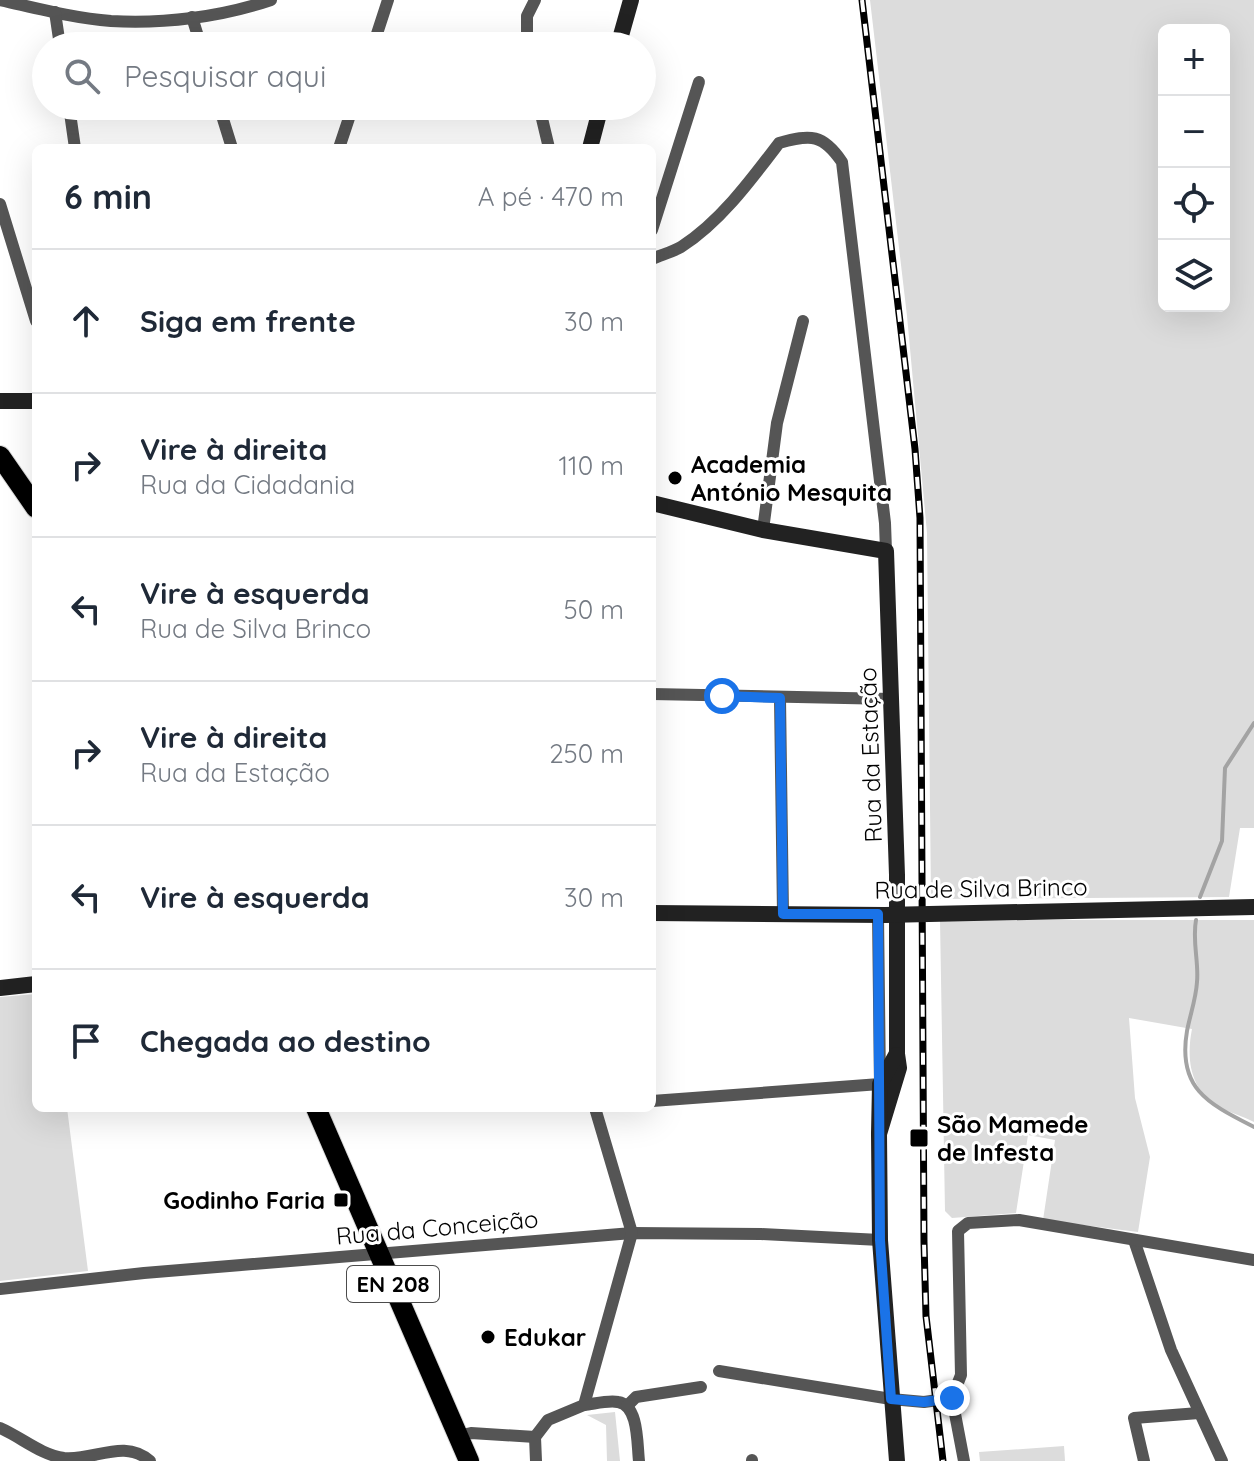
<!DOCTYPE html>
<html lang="pt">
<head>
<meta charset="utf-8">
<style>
  :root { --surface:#fff; --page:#f2f2f3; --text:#1f2937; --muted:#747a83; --line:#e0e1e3 }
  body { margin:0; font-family:Quicksand,sans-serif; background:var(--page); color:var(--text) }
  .controls { position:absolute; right:24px; top:24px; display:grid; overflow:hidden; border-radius:12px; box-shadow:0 8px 32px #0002 }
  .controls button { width:72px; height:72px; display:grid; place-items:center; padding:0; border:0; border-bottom:2px solid var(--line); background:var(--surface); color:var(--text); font:40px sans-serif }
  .stop { position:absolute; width:24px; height:24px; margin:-18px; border:6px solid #1a73e8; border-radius:50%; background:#fff }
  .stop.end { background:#1a73e8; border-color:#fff; box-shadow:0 2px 8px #0008 }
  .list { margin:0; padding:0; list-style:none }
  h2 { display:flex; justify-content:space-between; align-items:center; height:104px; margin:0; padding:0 32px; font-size:34px }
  h2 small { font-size:26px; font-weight:400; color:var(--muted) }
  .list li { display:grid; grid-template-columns:52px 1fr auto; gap:24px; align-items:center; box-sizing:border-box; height:144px; padding:0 32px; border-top:2px solid var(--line) }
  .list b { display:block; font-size:30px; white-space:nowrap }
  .list p { margin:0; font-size:26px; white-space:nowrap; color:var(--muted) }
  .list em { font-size:26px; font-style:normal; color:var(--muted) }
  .icon { flex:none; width:44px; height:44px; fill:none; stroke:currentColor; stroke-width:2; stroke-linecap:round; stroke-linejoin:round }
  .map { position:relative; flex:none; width:1254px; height:1461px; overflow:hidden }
  .search { position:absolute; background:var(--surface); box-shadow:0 8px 32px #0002; left:32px; top:32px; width:624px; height:88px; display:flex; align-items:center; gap:20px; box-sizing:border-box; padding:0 28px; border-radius:44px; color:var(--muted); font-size:30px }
  .panel { position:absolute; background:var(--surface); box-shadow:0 8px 32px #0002; left:32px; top:144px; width:624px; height:968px; border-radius:12px }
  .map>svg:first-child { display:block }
  .green { fill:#dcdcdc; fill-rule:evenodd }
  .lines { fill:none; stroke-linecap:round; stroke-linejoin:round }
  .stream { stroke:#a3a3a3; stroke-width:4 }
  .primary-casing { stroke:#dbdbdb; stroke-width:22 }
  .street { stroke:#555; stroke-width:12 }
  .secondary { stroke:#222; stroke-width:16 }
  .primary { stroke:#000; stroke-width:20 }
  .rail-casing { stroke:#000; stroke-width:7 }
  .rail { stroke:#fff; stroke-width:4; stroke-dasharray:12; stroke-linecap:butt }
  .secondary-bridge { stroke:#222; stroke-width:16 }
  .route { stroke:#1a73e8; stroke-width:10 }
  .poi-dot { fill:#000; stroke:#fff; stroke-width:3 }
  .labels { text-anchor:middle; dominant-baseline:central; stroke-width:6; stroke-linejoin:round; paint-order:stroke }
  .shield { fill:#fff; stroke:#4c4c4c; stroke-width:2 }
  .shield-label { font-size:22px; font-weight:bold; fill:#000 }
  .poi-label { font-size:24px; font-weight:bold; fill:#000; stroke:#fff; text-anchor:start }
  .street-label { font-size:24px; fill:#000; stroke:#fff }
</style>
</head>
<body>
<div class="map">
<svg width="1254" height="1461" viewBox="0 0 1254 1461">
  <rect width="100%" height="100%" fill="#fff"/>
  <!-- green -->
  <g class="green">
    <path d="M870,0H1254V828H1240L1229,897L931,899L927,533L907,316ZM1224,30V306H1164V30Z"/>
    <path d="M940,920H1254V1122C1243,1116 1230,1113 1219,1107C1190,1090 1186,1059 1192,1029L1129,1018L1135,1098L1150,1157L1138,1232L1043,1220L1055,1140L1028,1135L1016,1213L952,1218L945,1211Z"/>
    <path d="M36,994V1108H67L88,1271L0,1281V997Z"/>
    <path d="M615,1412L620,1461H607L606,1425L587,1415Z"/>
    <path d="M1064,1446L1065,1461H980L979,1452Z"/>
  </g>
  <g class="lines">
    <!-- stream -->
    <g class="stream">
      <path d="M1200,897L1222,841L1225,768L1254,723"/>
      <path d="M1196,920C1192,941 1199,962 1197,982C1196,999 1190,1015 1187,1031C1177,1089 1209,1104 1254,1127"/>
    </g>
    <defs>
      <g id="primary">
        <path d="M0,456L36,508"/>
        <path d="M316,1108L469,1461"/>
      </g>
    </defs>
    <!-- primary casing -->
    <use href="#primary" class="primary-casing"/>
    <!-- street -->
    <g class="street">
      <path d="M0,0C36,8 73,18 111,21C164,24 221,17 271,0"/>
      <path d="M55,12L60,46"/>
      <path d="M192,17L201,46"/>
      <path d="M120,46L119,44L143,42L144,46"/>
      <path d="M373,46L388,0"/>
      <path d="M527,46V16L535,0"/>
      <path d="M69,106L75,148"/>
      <path d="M219,106L232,148"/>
      <path d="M539,106L549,148"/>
      <path d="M339,148L353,106"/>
      <path d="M0,204L36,321"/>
      <path d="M652,230L699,82"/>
      <path d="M652,259C661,255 672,252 681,247C720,222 751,180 779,143C811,134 823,134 842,162L885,523L886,551"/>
      <path d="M763,530L777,423L803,321"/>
      <path d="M652,694L892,699"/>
      <path d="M780,698L783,914"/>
      <path d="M652,1101L880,1084L878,914"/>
      <path d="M1134,1240L1171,1350L1222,1461"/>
      <path d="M0,1289L144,1273L632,1233L761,1234L880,1240"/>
      <path d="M719,1371L891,1399L924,1402L952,1398L961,1375L958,1231L968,1223L1019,1220L1254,1260"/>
      <path d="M952,1398L964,1461"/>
      <path d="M584,1405C594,1404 608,1400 618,1402C639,1405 637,1445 639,1461"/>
      <path d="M627,1406L636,1397L701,1387"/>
      <path d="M0,1428C21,1437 41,1455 64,1458C94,1461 124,1438 150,1461"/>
      <path d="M458,1436L471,1433L535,1437"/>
      <path d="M752,1460V1461"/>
      <path d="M536,1461L535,1437L548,1420L584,1405L632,1233L595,1108"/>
      <path d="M1144,1461L1134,1418L1199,1413"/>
    </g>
    <!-- secondary -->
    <g class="secondary">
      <path d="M618,46L631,0"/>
      <path d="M590,148L601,106"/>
      <path d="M0,401H36"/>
      <path d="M652,503L763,530L886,551L897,875V1054L899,1068L879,1134"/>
      <path d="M652,913L885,915"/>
      <path d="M0,988L36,984"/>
      <path d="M896,1055L880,1084L879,1134L880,1240L897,1461"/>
    </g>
    <!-- primary -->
    <use href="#primary" class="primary"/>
    <defs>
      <path id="rail" d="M862,0L915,449L920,518L924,1242L926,1316L943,1461"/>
    </defs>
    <!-- rail casing -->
    <use href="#rail" class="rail-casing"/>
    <!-- rail -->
    <use href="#rail" class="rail"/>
    <!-- secondary-bridge -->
    <path class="secondary-bridge" d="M885,915L1254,907"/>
  </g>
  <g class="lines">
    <!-- route -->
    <path class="route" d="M722,696L780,698L783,914H878L880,1240L891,1399L924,1402L952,1398"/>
  </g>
  <!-- markers -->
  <g class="poi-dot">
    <circle cx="675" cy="478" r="8"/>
    <rect x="909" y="1128" width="20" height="20" rx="4"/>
    <rect x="333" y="1192" width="16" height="16" rx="4"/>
    <circle cx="488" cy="1337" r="8"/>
  </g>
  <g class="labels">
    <!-- shield labels -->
    <rect class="shield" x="347" y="1266" width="92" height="36" rx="6"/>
    <g class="shield-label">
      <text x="393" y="1284">EN 208</text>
    </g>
    <!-- poi labels -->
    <g class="poi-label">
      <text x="691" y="464">Academia<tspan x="691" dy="28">António Mesquita</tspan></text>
      <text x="937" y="1124">São Mamede<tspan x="937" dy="28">de Infesta</tspan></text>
      <text x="325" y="1200" text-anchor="end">Godinho Faria</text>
      <text x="504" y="1337">Edukar</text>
    </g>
    <!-- street labels -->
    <g class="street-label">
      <text transform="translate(870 755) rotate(-92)">Rua da Estação</text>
      <text transform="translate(981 888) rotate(-1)">Rua de Silva Brinco</text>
      <text transform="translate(437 1227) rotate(-5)">Rua da Conceição</text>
    </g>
  </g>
</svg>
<div class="controls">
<button>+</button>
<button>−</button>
<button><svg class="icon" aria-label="locate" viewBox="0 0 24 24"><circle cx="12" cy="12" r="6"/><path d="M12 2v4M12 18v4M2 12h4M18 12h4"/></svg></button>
<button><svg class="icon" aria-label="layers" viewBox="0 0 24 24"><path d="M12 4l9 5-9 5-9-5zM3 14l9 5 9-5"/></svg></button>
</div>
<div class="stop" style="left:722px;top:696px"></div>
<div class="stop end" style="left:952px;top:1398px"></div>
<div class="search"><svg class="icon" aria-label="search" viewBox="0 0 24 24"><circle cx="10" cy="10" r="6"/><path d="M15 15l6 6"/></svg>Pesquisar aqui</div>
<section class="panel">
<h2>6 min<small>A pé · 470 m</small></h2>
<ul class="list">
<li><svg class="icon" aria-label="ahead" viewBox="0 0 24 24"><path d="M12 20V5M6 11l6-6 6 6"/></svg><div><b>Siga em frente</b></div><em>30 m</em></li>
<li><svg class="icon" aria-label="right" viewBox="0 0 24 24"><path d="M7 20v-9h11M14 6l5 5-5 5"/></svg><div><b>Vire à direita</b><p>Rua da Cidadania</p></div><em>110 m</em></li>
<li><svg class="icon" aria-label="left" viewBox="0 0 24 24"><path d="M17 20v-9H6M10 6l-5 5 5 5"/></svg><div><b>Vire à esquerda</b><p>Rua de Silva Brinco</p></div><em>50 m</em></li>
<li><svg class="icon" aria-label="right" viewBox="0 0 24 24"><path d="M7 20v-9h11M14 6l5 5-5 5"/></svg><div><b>Vire à direita</b><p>Rua da Estação</p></div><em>250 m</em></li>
<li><svg class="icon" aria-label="left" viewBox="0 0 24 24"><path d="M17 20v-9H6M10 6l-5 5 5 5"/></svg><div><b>Vire à esquerda</b></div><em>30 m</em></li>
<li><svg class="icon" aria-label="arrive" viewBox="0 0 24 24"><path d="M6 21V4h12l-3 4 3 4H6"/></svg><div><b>Chegada ao destino</b></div></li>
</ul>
</section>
</div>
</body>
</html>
